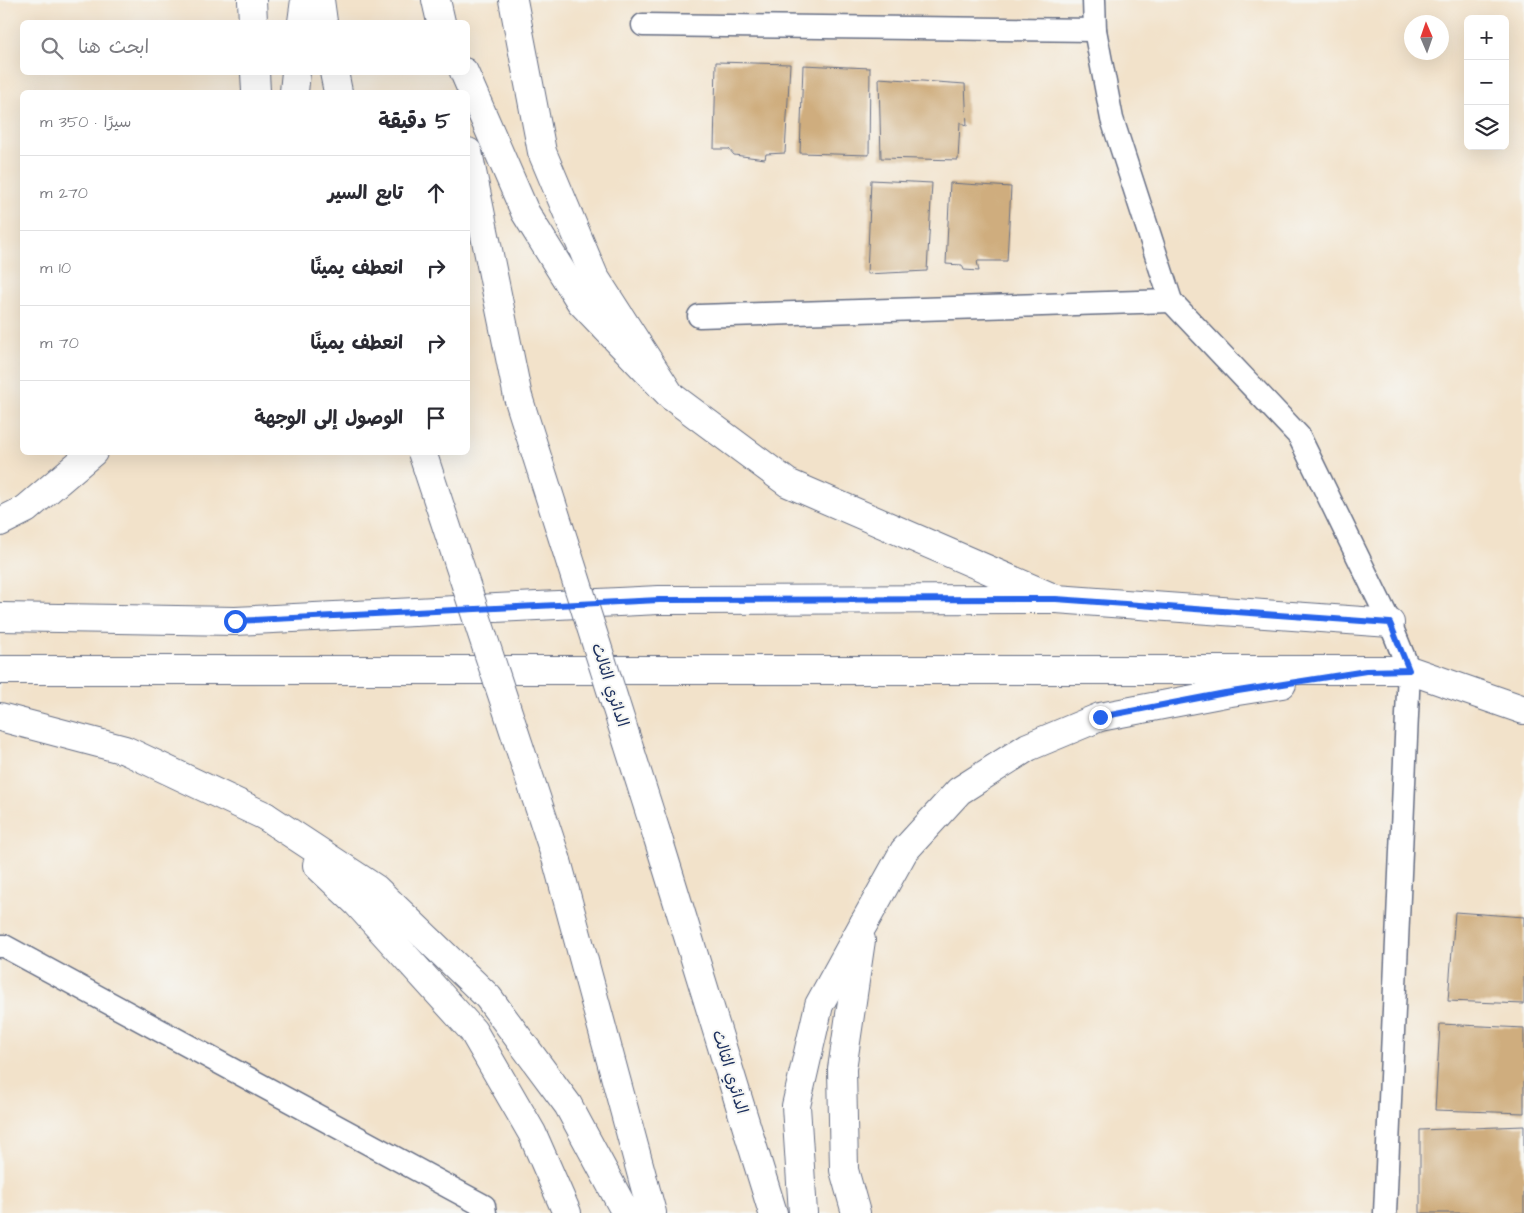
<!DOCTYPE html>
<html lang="ar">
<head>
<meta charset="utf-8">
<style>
  :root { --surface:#fff; --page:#f7f7f7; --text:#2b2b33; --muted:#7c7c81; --line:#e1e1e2 }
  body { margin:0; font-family:"Architects Daughter","Playpen Sans Arabic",sans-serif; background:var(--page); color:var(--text); direction:rtl }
  .controls { position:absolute; right:15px; top:15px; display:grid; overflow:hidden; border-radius:8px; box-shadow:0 5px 20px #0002 }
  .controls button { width:45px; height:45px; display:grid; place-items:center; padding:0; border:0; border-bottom:1px solid var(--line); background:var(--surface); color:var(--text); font:25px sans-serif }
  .compass { position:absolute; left:1404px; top:15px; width:45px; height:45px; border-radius:50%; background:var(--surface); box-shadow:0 5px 20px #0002; rotate:358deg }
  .stop { position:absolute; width:15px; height:15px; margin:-11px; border:4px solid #2563eb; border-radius:50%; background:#fff }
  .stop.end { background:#2563eb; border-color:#fff; box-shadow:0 1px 5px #0008 }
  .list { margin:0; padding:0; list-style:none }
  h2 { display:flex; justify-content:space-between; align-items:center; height:65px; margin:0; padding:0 20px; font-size:21px }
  h2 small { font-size:16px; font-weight:400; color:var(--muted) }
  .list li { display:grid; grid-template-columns:32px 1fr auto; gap:15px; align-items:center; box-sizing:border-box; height:75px; padding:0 20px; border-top:1px solid var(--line) }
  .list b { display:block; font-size:19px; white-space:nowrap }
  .list em { font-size:16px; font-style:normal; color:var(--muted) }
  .icon { flex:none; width:28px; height:28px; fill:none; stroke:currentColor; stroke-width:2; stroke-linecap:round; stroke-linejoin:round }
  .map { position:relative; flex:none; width:1524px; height:1213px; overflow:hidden; direction:ltr }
  .search { position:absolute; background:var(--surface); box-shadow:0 5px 20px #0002; left:20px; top:20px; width:450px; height:55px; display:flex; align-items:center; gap:12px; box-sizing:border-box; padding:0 18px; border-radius:8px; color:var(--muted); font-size:19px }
  .panel { position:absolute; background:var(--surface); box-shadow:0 5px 20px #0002; left:20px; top:90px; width:450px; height:365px; border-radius:8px; direction:rtl }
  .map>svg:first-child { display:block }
  .building { fill:#cfad7e }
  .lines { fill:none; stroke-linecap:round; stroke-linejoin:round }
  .minor-casing { stroke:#666e84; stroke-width:25 }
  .tertiary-casing { stroke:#666e84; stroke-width:30 }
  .trunk-casing { stroke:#666e84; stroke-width:30 }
  .motorway-casing { stroke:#666e84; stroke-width:30 }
  .minor { stroke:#fff; stroke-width:22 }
  .tertiary { stroke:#fff; stroke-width:28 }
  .trunk { stroke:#fff; stroke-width:28 }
  .motorway { stroke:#fff; stroke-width:28 }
  .motorway-bridge-casing { stroke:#666e84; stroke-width:30; stroke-linecap:butt }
  .motorway-bridge { stroke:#fff; stroke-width:28 }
  .route { stroke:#2563eb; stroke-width:6 }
  .labels { text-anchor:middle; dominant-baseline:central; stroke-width:4; stroke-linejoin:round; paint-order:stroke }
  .street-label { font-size:16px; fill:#1b2f5e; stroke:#f6f6f2 }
</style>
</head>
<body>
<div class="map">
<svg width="1524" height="1213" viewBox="0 0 1524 1213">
  <rect width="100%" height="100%" fill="#f6f6f2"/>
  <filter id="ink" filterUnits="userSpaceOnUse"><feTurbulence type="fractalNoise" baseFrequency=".02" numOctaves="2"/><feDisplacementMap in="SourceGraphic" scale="10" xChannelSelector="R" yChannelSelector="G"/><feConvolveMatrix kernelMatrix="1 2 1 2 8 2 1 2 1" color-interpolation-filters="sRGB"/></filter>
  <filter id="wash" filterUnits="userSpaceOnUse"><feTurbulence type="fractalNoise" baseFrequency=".0096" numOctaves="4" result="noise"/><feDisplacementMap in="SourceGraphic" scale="20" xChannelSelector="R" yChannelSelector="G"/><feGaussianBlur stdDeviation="1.12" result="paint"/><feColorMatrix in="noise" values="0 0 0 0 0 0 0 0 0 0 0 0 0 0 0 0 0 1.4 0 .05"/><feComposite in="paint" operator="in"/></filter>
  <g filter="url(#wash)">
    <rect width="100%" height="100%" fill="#f2e2ca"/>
    <g id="blocks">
      <!-- building -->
      <g class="building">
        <path d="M716,62L790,64L785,153L766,154L765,159L734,155L729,149H714Z"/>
        <path d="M803,65L870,68L869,155L800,153Z"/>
        <path d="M879,78L965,84L967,126L960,122L958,160L881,158Z"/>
        <path d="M871,180L932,183L927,271L867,274Z"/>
        <path d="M950,183L1011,187L1007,261H977L979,271L964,270L962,265L946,264Z"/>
        <path d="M1455,912L1524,917V1004L1448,1001Z"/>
        <path d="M1440,1024L1524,1028V1113L1435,1110Z"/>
        <path d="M1524,1126V1213H1420V1130Z"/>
      </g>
    </g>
  </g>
  <g filter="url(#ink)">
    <use href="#blocks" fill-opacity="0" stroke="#666e84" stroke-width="1"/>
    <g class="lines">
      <defs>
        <g id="minor">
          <path d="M1094,0L1095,30L1112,119L1171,301L1299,436L1390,623L1409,670L1385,1213"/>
          <path d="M643,25L1095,30"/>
          <path d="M699,316L1171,301"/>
          <path d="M0,946H4L484,1206L485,1213"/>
        </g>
        <g id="tertiary">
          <path d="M0,617L235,621L659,600L1056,599L1390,623"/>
          <path d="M0,670H1409L1524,710"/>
          <path d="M0,717L125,750L265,816"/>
          <path d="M864,923L904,851L959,791L1028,747L1100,717L1225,693L1282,684"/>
        </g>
        <g id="trunk">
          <path d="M252,0L253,22"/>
          <path d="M513,0L542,152L594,276L671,396L788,483L1056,599"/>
          <path d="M255,72L256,92"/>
          <path d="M0,522L26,509L93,452"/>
        </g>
        <g id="motorway">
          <path d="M320,0L323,22"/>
          <path d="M436,0L441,22"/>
          <path d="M302,22L305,0"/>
          <path d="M334,72L338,92"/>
          <path d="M464,72L525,212L580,301L671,396"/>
          <path d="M294,92L296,72"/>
          <path d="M468,152L518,397"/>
          <path d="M265,816L376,889L488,997L568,1105L626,1213"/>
          <path d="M657,835L773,1213"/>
          <path d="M557,861L652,1213"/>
          <path d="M317,865L357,903L473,1031L532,1133L567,1213"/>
          <path d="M803,1213L796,1106L819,1005L864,923"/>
          <path d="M856,1213L844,1170L842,1069L861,940"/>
        </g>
      </defs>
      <!-- minor casing -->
      <use href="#minor" class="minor-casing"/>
      <!-- tertiary casing -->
      <use href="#tertiary" class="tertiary-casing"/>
      <!-- trunk casing -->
      <use href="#trunk" class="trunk-casing"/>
      <!-- motorway casing -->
      <use href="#motorway" class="motorway-casing"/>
      <!-- minor -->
      <use href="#minor" class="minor"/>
      <!-- tertiary -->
      <use href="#tertiary" class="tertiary"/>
      <!-- trunk -->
      <use href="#trunk" class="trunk"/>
      <!-- motorway -->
      <use href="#motorway" class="motorway"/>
      <defs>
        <g id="motorway-bridge">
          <path d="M518,397L657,835"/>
          <path d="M422,452L557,861"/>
        </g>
      </defs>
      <!-- motorway-bridge casing -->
      <use href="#motorway-bridge" class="motorway-bridge-casing"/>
      <!-- motorway-bridge -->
      <use href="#motorway-bridge" class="motorway-bridge"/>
    </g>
  </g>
  <g class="lines" filter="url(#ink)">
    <!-- route -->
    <path class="route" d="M235,621L659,600L1056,599L1390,623L1409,670L1366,671L1225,693L1100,717"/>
  </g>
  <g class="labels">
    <!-- street labels -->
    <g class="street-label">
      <text transform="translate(610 685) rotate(72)">الدائري الثالث</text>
      <text transform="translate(730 1072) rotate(73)">الدائري الثالث</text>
    </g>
  </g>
</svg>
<div class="controls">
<button>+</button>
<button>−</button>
<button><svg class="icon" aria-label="layers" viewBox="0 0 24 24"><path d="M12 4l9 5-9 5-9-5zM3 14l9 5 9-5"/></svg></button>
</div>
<svg class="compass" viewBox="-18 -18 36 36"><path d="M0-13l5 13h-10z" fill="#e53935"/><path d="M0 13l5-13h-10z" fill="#7c7c81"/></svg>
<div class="stop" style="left:235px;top:621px"></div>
<div class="stop end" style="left:1100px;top:717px"></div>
<div class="search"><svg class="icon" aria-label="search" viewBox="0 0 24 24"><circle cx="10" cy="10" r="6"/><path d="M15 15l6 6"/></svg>ابحث هنا</div>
<section class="panel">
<h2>5 دقيقة<small>سيرًا · 350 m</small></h2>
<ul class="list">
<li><svg class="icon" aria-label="ahead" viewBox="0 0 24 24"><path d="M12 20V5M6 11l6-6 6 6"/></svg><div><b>تابع السير</b></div><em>270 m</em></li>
<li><svg class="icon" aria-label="right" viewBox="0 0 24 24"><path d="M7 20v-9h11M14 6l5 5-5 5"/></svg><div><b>انعطف يمينًا</b></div><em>10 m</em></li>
<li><svg class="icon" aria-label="right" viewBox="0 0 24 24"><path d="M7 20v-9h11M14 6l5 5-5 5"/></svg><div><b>انعطف يمينًا</b></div><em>70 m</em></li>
<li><svg class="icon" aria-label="arrive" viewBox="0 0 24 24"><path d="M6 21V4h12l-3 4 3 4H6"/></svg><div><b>الوصول إلى الوجهة</b></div></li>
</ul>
</section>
</div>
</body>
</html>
